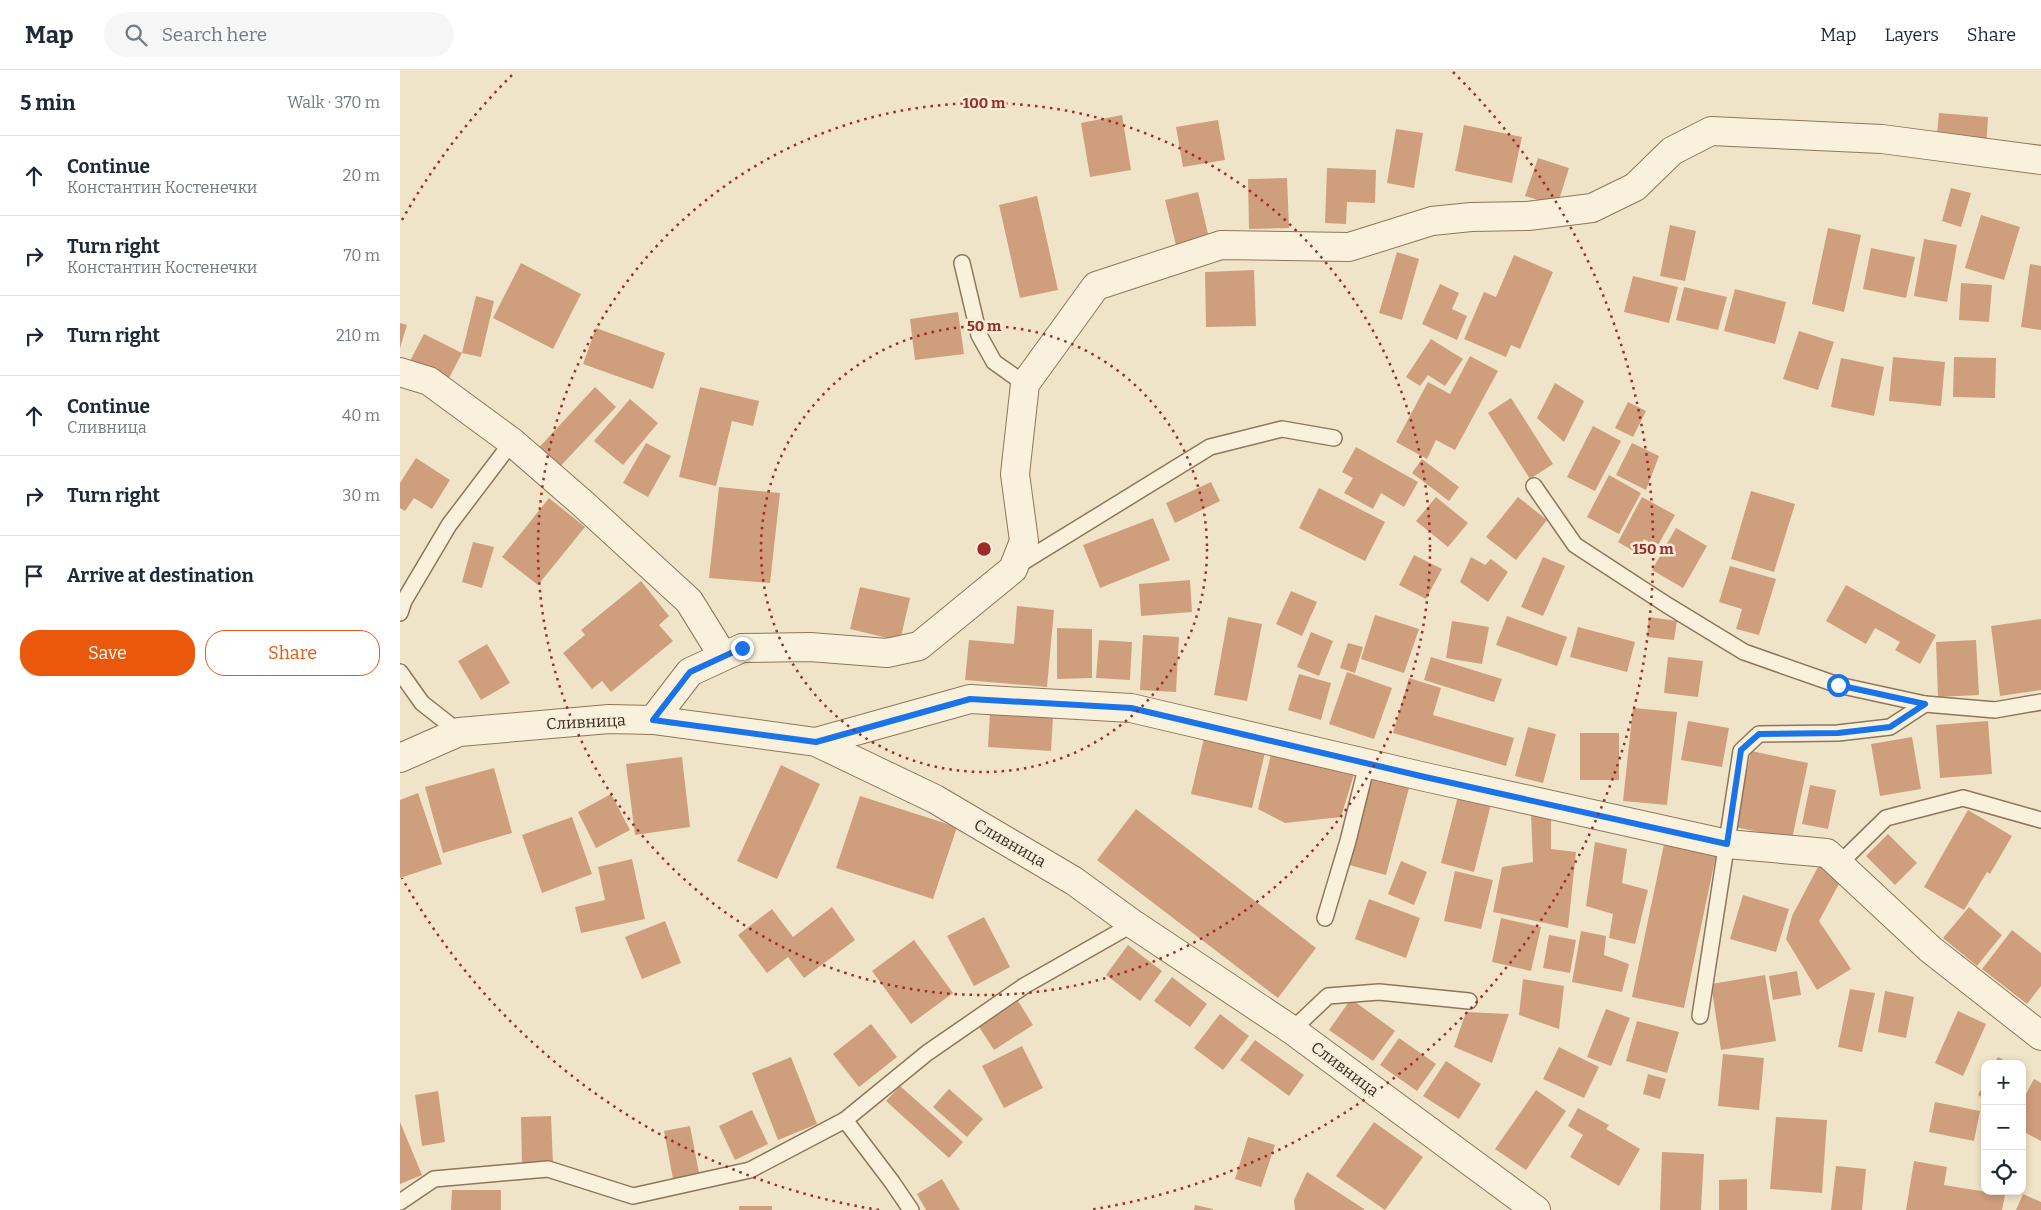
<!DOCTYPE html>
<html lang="en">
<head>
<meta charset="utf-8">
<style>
  :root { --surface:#fff; --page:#f6f6f7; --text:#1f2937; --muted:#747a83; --line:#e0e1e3; --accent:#ea580c }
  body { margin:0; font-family:Bitter,serif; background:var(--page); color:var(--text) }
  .controls { position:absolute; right:15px; bottom:15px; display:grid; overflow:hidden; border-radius:10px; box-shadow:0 2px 8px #0003 }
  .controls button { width:45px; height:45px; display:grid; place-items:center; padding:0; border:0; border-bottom:1px solid var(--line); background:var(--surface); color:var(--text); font:25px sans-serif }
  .stop { position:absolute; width:15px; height:15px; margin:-11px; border:4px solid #1a73e8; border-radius:50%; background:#fff }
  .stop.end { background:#1a73e8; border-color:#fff; box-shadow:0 1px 5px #0008 }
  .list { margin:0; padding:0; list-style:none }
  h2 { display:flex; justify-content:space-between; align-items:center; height:65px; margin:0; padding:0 20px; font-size:21px }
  h2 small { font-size:16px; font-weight:400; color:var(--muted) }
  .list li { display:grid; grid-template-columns:32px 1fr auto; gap:15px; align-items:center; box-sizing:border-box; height:80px; padding:0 20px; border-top:1px solid var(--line) }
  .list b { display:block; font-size:19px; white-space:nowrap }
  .list p { margin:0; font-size:16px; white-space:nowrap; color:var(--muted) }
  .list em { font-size:16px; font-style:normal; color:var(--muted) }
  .actions { display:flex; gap:10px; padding:15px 20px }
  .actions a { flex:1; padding:11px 0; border:1px solid var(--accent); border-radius:20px; text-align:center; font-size:18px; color:var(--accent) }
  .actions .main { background:var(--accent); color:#fff }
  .icon { flex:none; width:28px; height:28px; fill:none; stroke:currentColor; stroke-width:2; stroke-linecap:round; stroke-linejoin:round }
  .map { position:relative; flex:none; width:1641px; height:1140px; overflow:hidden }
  header { display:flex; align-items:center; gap:30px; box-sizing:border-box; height:70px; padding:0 25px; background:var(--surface); border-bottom:1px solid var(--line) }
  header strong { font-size:24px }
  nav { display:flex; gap:28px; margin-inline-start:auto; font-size:18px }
  .search { width:350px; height:45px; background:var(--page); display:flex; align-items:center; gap:12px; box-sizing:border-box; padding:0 18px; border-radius:28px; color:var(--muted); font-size:19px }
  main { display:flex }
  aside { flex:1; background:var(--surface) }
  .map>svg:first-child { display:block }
  .building { fill:#cf9f7d }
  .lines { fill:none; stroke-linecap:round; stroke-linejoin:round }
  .service-casing { stroke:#8d765c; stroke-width:18 }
  .minor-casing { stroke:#8d765c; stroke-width:30 }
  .service { stroke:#faf1dc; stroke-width:15 }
  .minor { stroke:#faf1dc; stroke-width:28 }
  .route { stroke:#1a73e8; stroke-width:6 }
  .ring { fill:none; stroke:#9e2a2b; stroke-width:2.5; stroke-dasharray:2.5 5 }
  .labels { text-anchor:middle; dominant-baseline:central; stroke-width:5; stroke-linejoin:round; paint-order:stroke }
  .street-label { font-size:16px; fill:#3d2e20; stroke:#f7eed8 }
  .centre { fill:#9e2a2b; stroke:#f7eed8; stroke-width:2.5 }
  .ring-label { font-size:15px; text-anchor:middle; font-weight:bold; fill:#9e2a2b; stroke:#f7eed8; stroke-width:5; stroke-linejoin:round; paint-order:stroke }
</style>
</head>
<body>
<header>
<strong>Map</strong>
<div class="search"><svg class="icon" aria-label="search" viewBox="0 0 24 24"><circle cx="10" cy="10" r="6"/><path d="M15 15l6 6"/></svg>Search here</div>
<nav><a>Map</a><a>Layers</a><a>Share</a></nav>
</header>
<main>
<aside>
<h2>5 min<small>Walk · 370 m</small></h2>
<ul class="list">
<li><svg class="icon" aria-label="ahead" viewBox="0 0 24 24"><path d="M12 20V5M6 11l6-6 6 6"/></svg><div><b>Continue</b><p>Константин Костенечки</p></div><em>20 m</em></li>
<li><svg class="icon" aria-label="right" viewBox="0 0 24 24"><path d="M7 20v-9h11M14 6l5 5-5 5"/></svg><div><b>Turn right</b><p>Константин Костенечки</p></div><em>70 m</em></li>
<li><svg class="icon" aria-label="right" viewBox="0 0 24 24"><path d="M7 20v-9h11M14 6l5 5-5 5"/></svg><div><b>Turn right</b></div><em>210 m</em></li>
<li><svg class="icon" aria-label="ahead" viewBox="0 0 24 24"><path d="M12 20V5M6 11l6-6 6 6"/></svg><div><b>Continue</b><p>Сливница</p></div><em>40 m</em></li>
<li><svg class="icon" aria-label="right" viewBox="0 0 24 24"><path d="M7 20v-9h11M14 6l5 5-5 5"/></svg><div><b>Turn right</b></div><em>30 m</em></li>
<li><svg class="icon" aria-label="arrive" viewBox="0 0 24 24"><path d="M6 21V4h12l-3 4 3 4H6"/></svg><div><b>Arrive at destination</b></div></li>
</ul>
<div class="actions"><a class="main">Save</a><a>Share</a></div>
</aside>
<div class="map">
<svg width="1641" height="1140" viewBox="0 0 1641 1140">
  <rect width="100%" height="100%" fill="#f0e4c8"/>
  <!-- building -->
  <g class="building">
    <path d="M1539,43L1588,47L1586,79L1536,74Z"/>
    <path d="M722,45L731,100L690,107L681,53Z"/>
    <path d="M818,50L825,90L783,97L776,57Z"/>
    <path d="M1064,55L1122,67L1112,113L1055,101Z"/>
    <path d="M996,59L1023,63L1014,118L987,113Z"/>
    <path d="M1138,88L1169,98L1157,136L1125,126Z"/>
    <path d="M927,98L976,100L975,133L947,132L946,154L925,153Z"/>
    <path d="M887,108L889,158L849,159L848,109Z"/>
    <path d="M1551,118L1571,123L1561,157L1542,151Z"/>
    <path d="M798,122L809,168L776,175L765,130Z"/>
    <path d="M637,126L658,220L620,228L599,135Z"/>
    <path d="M1581,145L1620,157L1604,210L1565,198Z"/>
    <path d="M1270,155L1296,161L1285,211L1260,206Z"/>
    <path d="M1428,158L1461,165L1444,242L1412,234Z"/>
    <path d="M1524,169L1557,175L1547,232L1514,226Z"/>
    <path d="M1471,178L1515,187L1506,228L1463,219Z"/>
    <path d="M997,182L1019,189L1002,250L979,243Z"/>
    <path d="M1114,185L1153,202L1120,279L1111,275L1106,287L1064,269L1084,222L1096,227Z"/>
    <path d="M121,193L181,224L153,279L93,248Z"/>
    <path d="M1630,194L1641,196V260L1621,257Z"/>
    <path d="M854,200L856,256L806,257L805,202Z"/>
    <path d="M1233,206L1278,217L1269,253L1224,242Z"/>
    <path d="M1561,213L1592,215L1589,252L1559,250Z"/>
    <path d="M1040,214L1059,223L1052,239L1067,246L1057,270L1022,254Z"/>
    <path d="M1284,217L1327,227L1318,260L1276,250Z"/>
    <path d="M1335,219L1386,232L1375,274L1324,261Z"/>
    <path d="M76,226L94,231L81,287L62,283Z"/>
    <path d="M558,242L564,284L515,290L510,249Z"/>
    <path d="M0,253L7,255L0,278Z"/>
    <path d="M196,258L265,283L253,319L183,294Z"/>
    <path d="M1399,261L1434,272L1418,320L1383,309Z"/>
    <path d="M24,264L62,283L47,312L9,293Z"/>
    <path d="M1031,269L1063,289L1045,316L1028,305L1020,316L1006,307Z"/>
    <path d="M1070,286L1098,301L1055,380L1036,370L1027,389L996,372L1028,312L1050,324Z"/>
    <path d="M1493,287L1545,292L1541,336L1489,331Z"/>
    <path d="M1554,287L1596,288L1595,328L1553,327Z"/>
    <path d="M1441,288L1484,297L1474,346L1431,337Z"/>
    <path d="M1155,313L1184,331L1164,372L1137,348Z"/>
    <path d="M195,317L216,337L154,403L133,384Z"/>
    <path d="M300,317L359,331L353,356L332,351L316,416L279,407Z"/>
    <path d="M1111,328L1153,394L1130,409L1088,343Z"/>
    <path d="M230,329L258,353L223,395L194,371Z"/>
    <path d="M1228,332L1246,341L1233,367L1215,358Z"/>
    <path d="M1193,356L1221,371L1195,421L1167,407Z"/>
    <path d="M246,373L271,386L248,427L223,413Z"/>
    <path d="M1232,373L1259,386L1246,420L1216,405Z"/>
    <path d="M956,377L1018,412L1004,437L981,423L973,439L944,423L953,408L942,402Z"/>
    <path d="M16,388L50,410L32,439L14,428L5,441L0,438V413Z"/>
    <path d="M1022,389L1059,417L1049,431L1012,403Z"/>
    <path d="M1209,405L1241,423L1219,464L1187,447Z"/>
    <path d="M811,412L820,431L775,453L766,433Z"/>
    <path d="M319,417L380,423L370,513L309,508Z"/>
    <path d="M919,418L985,452L965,491L899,458Z"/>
    <path d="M1351,421L1395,434L1374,502L1331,489Z"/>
    <path d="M1036,427L1068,453L1048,477L1016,451Z"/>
    <path d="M1118,427L1147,450L1116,490L1086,467Z"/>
    <path d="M1242,427L1275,445L1257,477L1244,469L1237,483L1218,472Z"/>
    <path d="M149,428L185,457L138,515L102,487Z"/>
    <path d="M753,448L770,490L700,518L683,475Z"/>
    <path d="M1276,458L1307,476L1283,518L1252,500Z"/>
    <path d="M73,472L94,477L82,518L62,512Z"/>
    <path d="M1014,485L1042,499L1026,529L999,515Z"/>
    <path d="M1071,487L1085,495L1091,489L1108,502L1088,532L1060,512Z"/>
    <path d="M1143,487L1165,496L1143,546L1121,537Z"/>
    <path d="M1330,496L1376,509L1359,565L1336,559L1342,539L1319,532Z"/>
    <path d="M790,510L792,542L741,546L739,514Z"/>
    <path d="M241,511L269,546L259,555L273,571L211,622L202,611L192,619L163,583L185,565L181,560Z"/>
    <path d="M1446,515L1536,565L1520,594L1495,580L1500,572L1475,558L1466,574L1426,551Z"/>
    <path d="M460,517L510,528L500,571L450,559Z"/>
    <path d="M891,521L917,532L902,566L876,554Z"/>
    <path d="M617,536L654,540L647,617L565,610L569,570L614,574Z"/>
    <path d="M975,545L1019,559L1004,603L961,589Z"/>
    <path d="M1107,546L1167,567L1157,596L1096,575Z"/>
    <path d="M828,547L862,554L847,631L814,625Z"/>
    <path d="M1249,547L1277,551L1274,570L1247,567Z"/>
    <path d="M1641,549V620L1600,626L1591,556Z"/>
    <path d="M1052,551L1089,557L1082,594L1046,588Z"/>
    <path d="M1178,557L1235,572L1227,602L1170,587Z"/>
    <path d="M657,558L692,559V608L657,609Z"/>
    <path d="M911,562L933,571L919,606L897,597Z"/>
    <path d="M743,565L779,567L776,622L740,620Z"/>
    <path d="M699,570L732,572L730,610L696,608Z"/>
    <path d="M1576,570L1579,625L1538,627L1536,572Z"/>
    <path d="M948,573L963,577L955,603L940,598Z"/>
    <path d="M87,574L110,613L81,630L58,591Z"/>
    <path d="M1031,587L1102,609L1094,632L1024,610Z"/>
    <path d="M1268,587L1303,591L1298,627L1264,623Z"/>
    <path d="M947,602L992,618L974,669L929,654Z"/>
    <path d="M899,604L931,613L921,650L888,640Z"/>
    <path d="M1009,608L1041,618L1033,645L1114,668L1106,696L993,663Z"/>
    <path d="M1233,638L1277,642L1267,735L1223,731Z"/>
    <path d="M590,643L653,647L651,681L588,677Z"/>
    <path d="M1288,651L1329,658L1322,697L1281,690Z"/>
    <path d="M1588,651L1592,704L1540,708L1536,655Z"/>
    <path d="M1128,657L1156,664L1143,713L1115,706Z"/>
    <rect x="1180" y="663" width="39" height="47"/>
    <path d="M805,664L866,678L852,738L791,724Z"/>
    <path d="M1512,667L1521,719L1480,726L1471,674Z"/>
    <path d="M872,680L955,701L941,747L885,753L858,739Z"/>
    <path d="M1351,681L1408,693L1392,769L1335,757Z"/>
    <path d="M282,687L290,757L235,765L226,694Z"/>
    <path d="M381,695L420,714L377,809L337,791Z"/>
    <path d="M94,698L112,763L43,783L25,717Z"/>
    <path d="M972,708L1009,718L986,805L949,795Z"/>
    <path d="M1410,715L1436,720L1428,759L1402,754Z"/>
    <path d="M18,723L42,794L0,808V730Z"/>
    <path d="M211,724L230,760L196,778L178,742Z"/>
    <path d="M460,726L557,757L533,829L436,798Z"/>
    <path d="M1058,726L1091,734L1074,802L1041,793Z"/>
    <path d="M736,739L916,878L878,928L697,790Z"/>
    <path d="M1568,740L1612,766L1590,804L1587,802L1564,840L1524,817Z"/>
    <path d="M1131,743L1151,749V779L1176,782L1168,858L1093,842L1102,797L1133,792Z"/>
    <path d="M172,747L192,804L142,823L122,765Z"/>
    <path d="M1488,764L1517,793L1495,815L1466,786Z"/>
    <path d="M1195,772L1227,779L1222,813L1248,820L1235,874L1209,868L1213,844L1186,836Z"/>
    <path d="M1264,774L1316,785L1284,938L1232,927Z"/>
    <path d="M232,789L245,849L181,863L175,837L205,830L198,797Z"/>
    <path d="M1001,791L1027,802L1014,835L988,824Z"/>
    <path d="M1419,795L1440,812L1419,851L1451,899L1417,920L1386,869L1392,846Z"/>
    <path d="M1055,801L1093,810L1081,859L1044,851Z"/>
    <path d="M1343,825L1389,839L1376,882L1330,869Z"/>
    <path d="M969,829L1020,848L1006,888L955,869Z"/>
    <path d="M432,837L455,870L404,908L388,887L367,903L338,865L372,839L393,867Z"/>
    <path d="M1569,837L1602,865L1577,896L1543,868Z"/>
    <path d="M584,847L610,897L574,916L547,866Z"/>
    <path d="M1101,848L1141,857L1131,901L1092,892Z"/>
    <path d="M265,851L281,893L242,909L225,867Z"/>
    <path d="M1612,860L1641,883V916L1627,934L1582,899Z"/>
    <path d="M1181,861L1206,866L1204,885L1229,894L1222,922L1172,912Z"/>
    <path d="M1149,865L1176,870L1170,903L1143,898Z"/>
    <path d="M514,870L553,923L511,954L472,901Z"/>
    <path d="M728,875L762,901L740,931L706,905Z"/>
    <path d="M1397,901L1401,925L1373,930L1369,906Z"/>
    <path d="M1365,905L1376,971L1321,980L1311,914Z"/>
    <path d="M772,907L807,934L790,957L754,931Z"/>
    <path d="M1123,909L1164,916L1159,959L1119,945Z"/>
    <path d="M1450,919L1475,923L1462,982L1438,977Z"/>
    <path d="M1485,921L1514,927L1506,968L1478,962Z"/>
    <path d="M951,929L995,961L973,991L929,960Z"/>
    <path d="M618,931L633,955L594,980L579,957Z"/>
    <path d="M1206,939L1230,948L1211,996L1187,987Z"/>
    <path d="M1558,941L1586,954L1563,1006L1535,993Z"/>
    <path d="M1066,942L1109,944L1092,993L1054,977Z"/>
    <path d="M820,944L849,966L823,1000L794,978Z"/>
    <path d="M1237,951L1279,962L1267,1003L1226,991Z"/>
    <path d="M471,954L497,987L459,1017L433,984Z"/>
    <path d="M999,968L1036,994L1017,1021L980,995Z"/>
    <path d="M855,970L904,1005L889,1026L840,990Z"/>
    <path d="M622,976L643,1018L604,1038L582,996Z"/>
    <path d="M1159,977L1199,997L1184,1028L1143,1009Z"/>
    <path d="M1323,984L1364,988L1359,1040L1318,1036Z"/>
    <path d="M391,987L417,1054L378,1070L352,1003Z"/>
    <path d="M1598,987L1611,994H1594Z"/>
    <path d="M1046,991L1081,1014L1059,1049L1023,1026Z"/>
    <path d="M1248,1004L1266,1009L1260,1029L1243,1024Z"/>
    <path d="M1634,1009L1641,1013V1071L1622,1061V1031Z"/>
    <path d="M1585,1012V1029L1578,1025Z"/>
    <path d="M500,1016L563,1072L549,1088L486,1031Z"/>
    <path d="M549,1019L583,1049L567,1067L533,1037Z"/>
    <path d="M1136,1020L1166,1041L1126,1100L1095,1079Z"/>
    <path d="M38,1021L45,1072L22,1076L15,1025Z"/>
    <path d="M1535,1032L1580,1041L1574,1071L1529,1062Z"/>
    <path d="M1178,1038L1209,1055L1206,1059L1240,1079L1219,1116L1170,1087L1183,1065L1168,1056Z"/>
    <path d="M352,1040L368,1074L335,1090L319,1056Z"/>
    <path d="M151,1046L153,1094L122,1095L121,1047Z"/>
    <path d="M1376,1047L1427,1050L1422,1123L1370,1119Z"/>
    <path d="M0,1052L22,1105L0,1114Z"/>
    <path d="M974,1052L1023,1087L985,1140L936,1106Z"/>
    <path d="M290,1056L299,1103L273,1109L264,1061Z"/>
    <path d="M848,1067L875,1075L861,1117L835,1109Z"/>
    <path d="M1262,1082L1304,1084L1301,1140H1260Z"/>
    <path d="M1514,1091L1547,1097L1544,1115L1605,1125L1602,1140H1506Z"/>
    <path d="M1436,1096L1466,1099L1462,1140H1431Z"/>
    <path d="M907,1102L964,1139V1140H895L894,1130Z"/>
    <path d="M542,1109L560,1140H526L517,1124Z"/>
    <path d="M1347,1109V1140H1319V1110Z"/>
    <path d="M52,1120H101V1140H51Z"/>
    <path d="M1623,1124L1641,1132V1140H1616Z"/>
    <path d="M795,1135L813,1139V1140H794Z"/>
    <rect x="339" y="1136" width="33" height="4"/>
  </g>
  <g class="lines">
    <defs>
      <g id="service">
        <path d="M562,193L579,265L594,292L625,314"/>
        <path d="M1134,416L1175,475L1267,535L1344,582L1438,615L1525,634L1490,657L1438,663L1359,664L1341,681L1300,946"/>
        <path d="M615,497L810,377L882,359L934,368"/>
        <path d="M0,543L4,531L49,455L112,372"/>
        <path d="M0,602L22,633L59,662"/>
        <path d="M1525,634L1595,640L1641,632"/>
        <path d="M1439,794L1486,748L1563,728L1641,750"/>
        <path d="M925,848L948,771L967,694"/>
        <path d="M892,960L928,926L979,922L1069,931"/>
        <path d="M445,1050L492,1112L511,1140"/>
        <path d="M0,1132L34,1109L148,1099L233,1126L350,1100L445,1050L527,983L624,916L733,854"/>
      </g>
      <g id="minor">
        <path d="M0,302L29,311L112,372L181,432L289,531L323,586"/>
        <path d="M253,650L290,602L342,578L410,577L487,583L519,576L613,499L624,471L615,404L625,314L696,216L821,175L949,177L1032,151L1071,147L1128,146L1192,138L1235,117L1272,81L1311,61L1482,69L1641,90"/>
        <path d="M416,672L570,629L731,638L1025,707L1327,774L1427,783L1530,879L1641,966"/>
        <path d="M0,688L59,662L209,649L253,650L416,672L535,729L674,811L733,854L892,960L1136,1140"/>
      </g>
    </defs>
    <!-- service casing -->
    <use href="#service" class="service-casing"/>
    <!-- minor casing -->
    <use href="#minor" class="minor-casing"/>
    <!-- service -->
    <use href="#service" class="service"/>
    <!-- minor -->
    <use href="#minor" class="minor"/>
  </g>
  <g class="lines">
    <!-- route -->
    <path class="route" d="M342,578L290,602L253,650L416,672L570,629L731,638L1025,707L1327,774L1341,680L1359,664L1438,663L1490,657L1525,634L1438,615"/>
  </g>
  <!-- distance rings -->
  <g class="ring">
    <circle cx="584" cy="479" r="223"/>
    <circle cx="584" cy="479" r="446"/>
    <path d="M479 1140A669 669 0 0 1 2 808M2 150A669 669 0 0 1 115 2M1053 2A669 669 0 0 1 689 1140"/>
  </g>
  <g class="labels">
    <!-- street labels -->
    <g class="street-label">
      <text transform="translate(186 652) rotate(-3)">Сливница</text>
      <text transform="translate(610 773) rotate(30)">Сливница</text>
      <text transform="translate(945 999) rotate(37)">Сливница</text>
    </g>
  </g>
  <circle cx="584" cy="479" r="8" class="centre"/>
  <g class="ring-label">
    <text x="584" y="38">100 m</text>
    <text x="584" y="261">50 m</text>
    <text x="1253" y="484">150 m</text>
  </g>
</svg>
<div class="controls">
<button>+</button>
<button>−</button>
<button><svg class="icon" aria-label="locate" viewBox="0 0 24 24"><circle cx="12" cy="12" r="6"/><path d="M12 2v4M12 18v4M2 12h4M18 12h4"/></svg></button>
</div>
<div class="stop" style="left:1438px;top:615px"></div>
<div class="stop end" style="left:342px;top:578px"></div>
</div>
</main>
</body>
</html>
